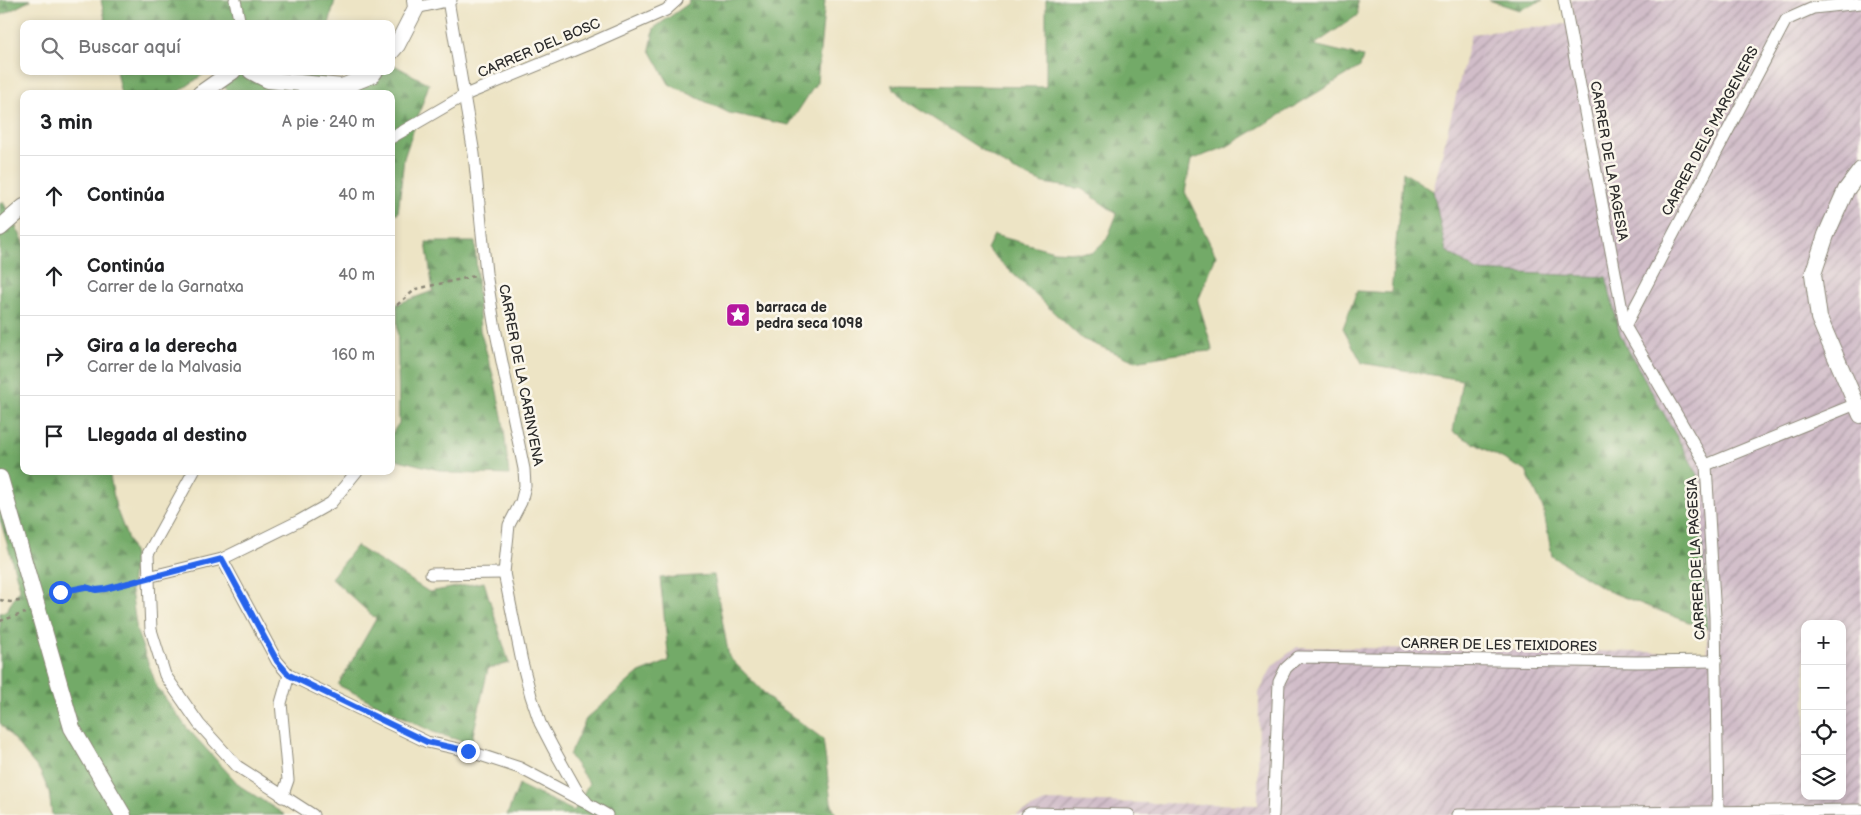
<!DOCTYPE html>
<html lang="es">
<head>
<meta charset="utf-8">
<style>
  :root { --surface:#fff; --page:#f6f6f6; --text:#202124; --muted:#757577; --line:#e0e0e0 }
  body { margin:0; font-family:"Balsamiq Sans",sans-serif; background:var(--page); color:var(--text) }
  .controls { position:absolute; right:15px; bottom:15px; display:grid; overflow:hidden; border-radius:10px; box-shadow:0 2px 8px #0003 }
  .controls button { width:45px; height:45px; display:grid; place-items:center; padding:0; border:0; border-bottom:1px solid var(--line); background:var(--surface); color:var(--text); font:25px sans-serif }
  .stop { position:absolute; width:15px; height:15px; margin:-11px; border:4px solid #2563eb; border-radius:50%; background:#fff }
  .stop.end { background:#2563eb; border-color:#fff; box-shadow:0 1px 5px #0008 }
  .list { margin:0; padding:0; list-style:none }
  h2 { display:flex; justify-content:space-between; align-items:center; height:65px; margin:0; padding:0 20px; font-size:21px }
  h2 small { font-size:16px; font-weight:400; color:var(--muted) }
  .list li { display:grid; grid-template-columns:32px 1fr auto; gap:15px; align-items:center; box-sizing:border-box; height:80px; padding:0 20px; border-top:1px solid var(--line) }
  .list b { display:block; font-size:19px; white-space:nowrap }
  .list p { margin:0; font-size:16px; white-space:nowrap; color:var(--muted) }
  .list em { font-size:16px; font-style:normal; color:var(--muted) }
  .icon { flex:none; width:28px; height:28px; fill:none; stroke:currentColor; stroke-width:2; stroke-linecap:round; stroke-linejoin:round }
  .map { position:relative; flex:none; width:1861px; height:815px; overflow:hidden }
  .search { position:absolute; background:var(--surface); box-shadow:0 2px 8px #0003; left:20px; top:20px; width:375px; height:55px; display:flex; align-items:center; gap:12px; box-sizing:border-box; padding:0 18px; border-radius:10px; color:var(--muted); font-size:19px }
  .panel { position:absolute; background:var(--surface); box-shadow:0 2px 8px #0003; left:20px; top:90px; width:375px; height:385px; border-radius:10px }
  .map>svg:first-child { display:block }
  .industrial { fill:url(#industrial-furrows); fill-rule:evenodd }
  .forest { fill:url(#forest-firs); stroke:#4f6a4a }
  .lines { fill:none; stroke-linecap:round; stroke-linejoin:round }
  .street-casing { stroke:#8c8878; stroke-width:13 }
  .secondary-casing { stroke:#8c8878; stroke-width:18 }
  .path { stroke:#8c8878; stroke-width:2.5; stroke-dasharray:4 4; stroke-linecap:butt }
  .street { stroke:#fff; stroke-width:11 }
  .secondary { stroke:#fff; stroke-width:16 }
  .route { stroke:#2563eb; stroke-width:6 }
  .labels { text-anchor:middle; dominant-baseline:central; stroke-width:5; stroke-linejoin:round; paint-order:stroke }
  .street-label { font-size:14px; fill:#2b2b2b; stroke:#fbf7ec }
  .poi-label { font-size:14px; font-weight:bold; fill:#2b2b2b; stroke:#fbf7ec; text-anchor:start }
</style>
</head>
<body>
<div class="map">
<svg width="1861" height="815" viewBox="0 0 1861 815">
  <defs>
    <pattern id="industrial-furrows" width="10" height="10" patternUnits="userSpaceOnUse" patternTransform="scale(1.25)"><rect width="10" height="10" fill="#d1bdc9"/><path d="M-1 1l2-2M0 10L10 0M9 11l2-2" fill="none" stroke="#aa9aa3"/></pattern>
    <pattern id="forest-firs" width="22" height="20" patternUnits="userSpaceOnUse" patternTransform="scale(1.25)"><rect width="22" height="20" fill="#73aa68"/><path d="M5 1l3.5 6h-7zM16 11l3.5 6h-7z" fill="#5f8b56"/></pattern>
  </defs>
  <rect width="100%" height="100%" fill="#fbf7ec"/>
  <filter id="ink" filterUnits="userSpaceOnUse"><feTurbulence type="fractalNoise" baseFrequency=".02" numOctaves="2"/><feDisplacementMap in="SourceGraphic" scale="10" xChannelSelector="R" yChannelSelector="G"/><feConvolveMatrix kernelMatrix="1 2 1 2 8 2 1 2 1" color-interpolation-filters="sRGB"/></filter>
  <filter id="wash" filterUnits="userSpaceOnUse"><feTurbulence type="fractalNoise" baseFrequency=".0096" numOctaves="4" result="noise"/><feDisplacementMap in="SourceGraphic" scale="20" xChannelSelector="R" yChannelSelector="G"/><feGaussianBlur stdDeviation="1.12" result="paint"/><feColorMatrix in="noise" values="0 0 0 0 0 0 0 0 0 0 0 0 0 0 0 0 0 1.4 0 .05"/><feComposite in="paint" operator="in"/></filter>
  <g filter="url(#wash)">
    <rect width="100%" height="100%" fill="#ede4c5"/>
    <!-- industrial -->
    <path class="industrial" d="M1571,0H1861V815H1016L1047,801L1258,805L1259,693L1273,665L1297,647L1708,653L1698,475L1620,335L1606,277L1477,271L1446,251L1433,191L1471,34L1575,23ZM1805,624H1842V796H1805Z"/>
    <!-- forest -->
    <g class="forest">
      <path d="M0,0H31L0,16Z"/>
      <path d="M101,0H335L329,24H106Z"/>
      <path d="M690,0H825L817,82L789,125L729,113L669,84L650,50L654,28L688,4Z"/>
      <path d="M1046,0H1357L1358,15L1314,45L1363,57L1360,67L1226,147L1191,160L1185,192L1216,256L1198,301L1213,351L1183,353L1135,361L1082,339L987,249L994,235L1054,251L1092,253L1107,239L1117,214L1082,189L1043,183L1013,170L903,99L891,85L1046,87Z"/>
      <path d="M1489,0H1543L1519,10Z"/>
      <path d="M394,65L429,84L404,158L398,213H391V94H230L212,71H318L346,93L382,71H391V66Z"/>
      <path d="M116,71H208L176,94H121Z"/>
      <path d="M1403,172L1433,191L1446,251L1477,271L1606,277L1620,335L1698,475L1707,629L1608,591L1552,556L1543,508L1526,471L1453,432L1462,380L1362,363L1343,328L1357,291L1391,293Z"/>
      <path d="M3,202L24,242V471H109L116,508L134,555L131,590L137,632L157,687L187,728L240,786L285,815H52L49,792L40,771L0,723V613L7,610L20,588L0,519V203Z"/>
      <path d="M426,242H475L480,330L495,382L503,421L509,475L451,473L391,458V435L399,423L397,304L433,291Z"/>
      <path d="M356,546L429,592L484,582L509,663L488,669L471,744L433,732L338,685L376,619L331,578Z"/>
      <path d="M714,575L729,657L773,702L823,739L831,802L836,815H507L519,785L574,811L589,783L569,755L586,719L637,674L669,661L660,578Z"/>
    </g>
  </g>
  <g filter="url(#ink)">
    <g class="lines">
      <defs>
        <g id="street">
          <path d="M235,0L240,24"/>
          <path d="M448,0L474,154L486,273L494,323L524,469L525,486L521,502L509,525L504,573L522,662L531,696L540,723L553,748L576,789L588,804L607,815"/>
          <path d="M1564,0L1625,326L1706,465L1715,617L1718,815"/>
          <path d="M416,8L451,0"/>
          <path d="M391,138L465,95L589,44L666,10L677,0"/>
          <path d="M1625,326L1786,20L1813,8L1861,3"/>
          <path d="M1706,465L1856,404"/>
          <path d="M194,471L148,554L151,630L165,675L199,724L237,766L313,815"/>
          <path d="M222,559L277,661L289,675L427,742L468,751L520,768L584,802"/>
          <path d="M431,574L504,573"/>
          <path d="M148,577L222,559L299,521L331,503L357,471"/>
          <path d="M282,797L288,780L281,703L289,675"/>
          <path d="M1027,815L1030,813L1129,815"/>
          <path d="M1273,815L1279,682L1286,668L1298,657L1637,662L1716,661"/>
          <path d="M1457,815L1861,810"/>
        </g>
        <g id="secondary">
          <path d="M391,52L397,45L416,8L415,0"/>
          <path d="M251,71L268,80L342,87L372,75L375,71"/>
          <path d="M200,94L233,71"/>
          <path d="M1861,170L1846,190L1826,235L1813,274L1819,318L1861,415"/>
          <path d="M0,228L24,207"/>
          <path d="M0,478L72,728L123,815"/>
        </g>
      </defs>
      <!-- street casing -->
      <use href="#street" class="street-casing"/>
      <!-- secondary casing -->
      <use href="#secondary" class="secondary-casing"/>
      <!-- path -->
      <g class="path">
        <path d="M391,310L416,289L475,276"/>
        <path d="M47,596L85,587L96,590L105,589L137,580"/>
        <path d="M0,600L10,602L20,601"/>
        <path d="M0,621L25,613"/>
      </g>
      <!-- street -->
      <use href="#street" class="street"/>
      <!-- secondary -->
      <use href="#secondary" class="secondary"/>
    </g>
  </g>
  <g class="lines" filter="url(#ink)">
    <!-- route -->
    <path class="route" d="M60,592L85,587L96,590L105,589L222,559L277,661L289,675L427,742L468,751"/>
  </g>
  <!-- icons -->
  <defs>
    <symbol id="sight-square" viewBox="-11 -11 22 22"><rect x="-9" y="-9" width="18" height="18" rx="4" fill="#b5179e" stroke="#fbf7ec"/><path d="M0-6L1.8-2.2L6-1.7L2.9 1.2L3.7 5.4L0 3.3L-3.7 5.4L-2.9 1.2L-6-1.7L-1.8-2.2Z" fill="#fff"/></symbol>
  </defs>
  <g fill-rule="evenodd">
    <use href="#sight-square" x="724" y="301" width="28" height="28"/>
  </g>
  <g class="labels">
    <!-- street labels -->
    <g class="street-label">
      <text transform="translate(539 48) rotate(-23)">CARRER DEL BOSC</text>
      <text transform="translate(1710 131) rotate(-62)">CARRER DELS MARGENERS</text>
      <text transform="translate(1609 161) rotate(80)">CARRER DE LA PAGESIA</text>
      <text transform="translate(521 375) rotate(79)">CARRER DE LA CARINYENA</text>
      <text transform="translate(1696 559) rotate(-93)">CARRER DE LA PAGESIA</text>
      <text transform="translate(1499 645) rotate(1)">CARRER DE LES TEIXIDORES</text>
    </g>
    <!-- poi labels -->
    <g class="poi-label">
      <text x="756" y="307">barraca de<tspan x="756" dy="16">pedra seca 1098</tspan></text>
    </g>
  </g>
</svg>
<div class="controls">
<button>+</button>
<button>−</button>
<button><svg class="icon" aria-label="locate" viewBox="0 0 24 24"><circle cx="12" cy="12" r="6"/><path d="M12 2v4M12 18v4M2 12h4M18 12h4"/></svg></button>
<button><svg class="icon" aria-label="layers" viewBox="0 0 24 24"><path d="M12 4l9 5-9 5-9-5zM3 14l9 5 9-5"/></svg></button>
</div>
<div class="stop" style="left:60px;top:592px"></div>
<div class="stop end" style="left:468px;top:751px"></div>
<div class="search"><svg class="icon" aria-label="search" viewBox="0 0 24 24"><circle cx="10" cy="10" r="6"/><path d="M15 15l6 6"/></svg>Buscar aquí</div>
<section class="panel">
<h2>3 min<small>A pie · 240 m</small></h2>
<ul class="list">
<li><svg class="icon" aria-label="ahead" viewBox="0 0 24 24"><path d="M12 20V5M6 11l6-6 6 6"/></svg><div><b>Continúa</b></div><em>40 m</em></li>
<li><svg class="icon" aria-label="ahead" viewBox="0 0 24 24"><path d="M12 20V5M6 11l6-6 6 6"/></svg><div><b>Continúa</b><p>Carrer de la Garnatxa</p></div><em>40 m</em></li>
<li><svg class="icon" aria-label="right" viewBox="0 0 24 24"><path d="M7 20v-9h11M14 6l5 5-5 5"/></svg><div><b>Gira a la derecha</b><p>Carrer de la Malvasia</p></div><em>160 m</em></li>
<li><svg class="icon" aria-label="arrive" viewBox="0 0 24 24"><path d="M6 21V4h12l-3 4 3 4H6"/></svg><div><b>Llegada al destino</b></div></li>
</ul>
</section>
</div>
</body>
</html>
